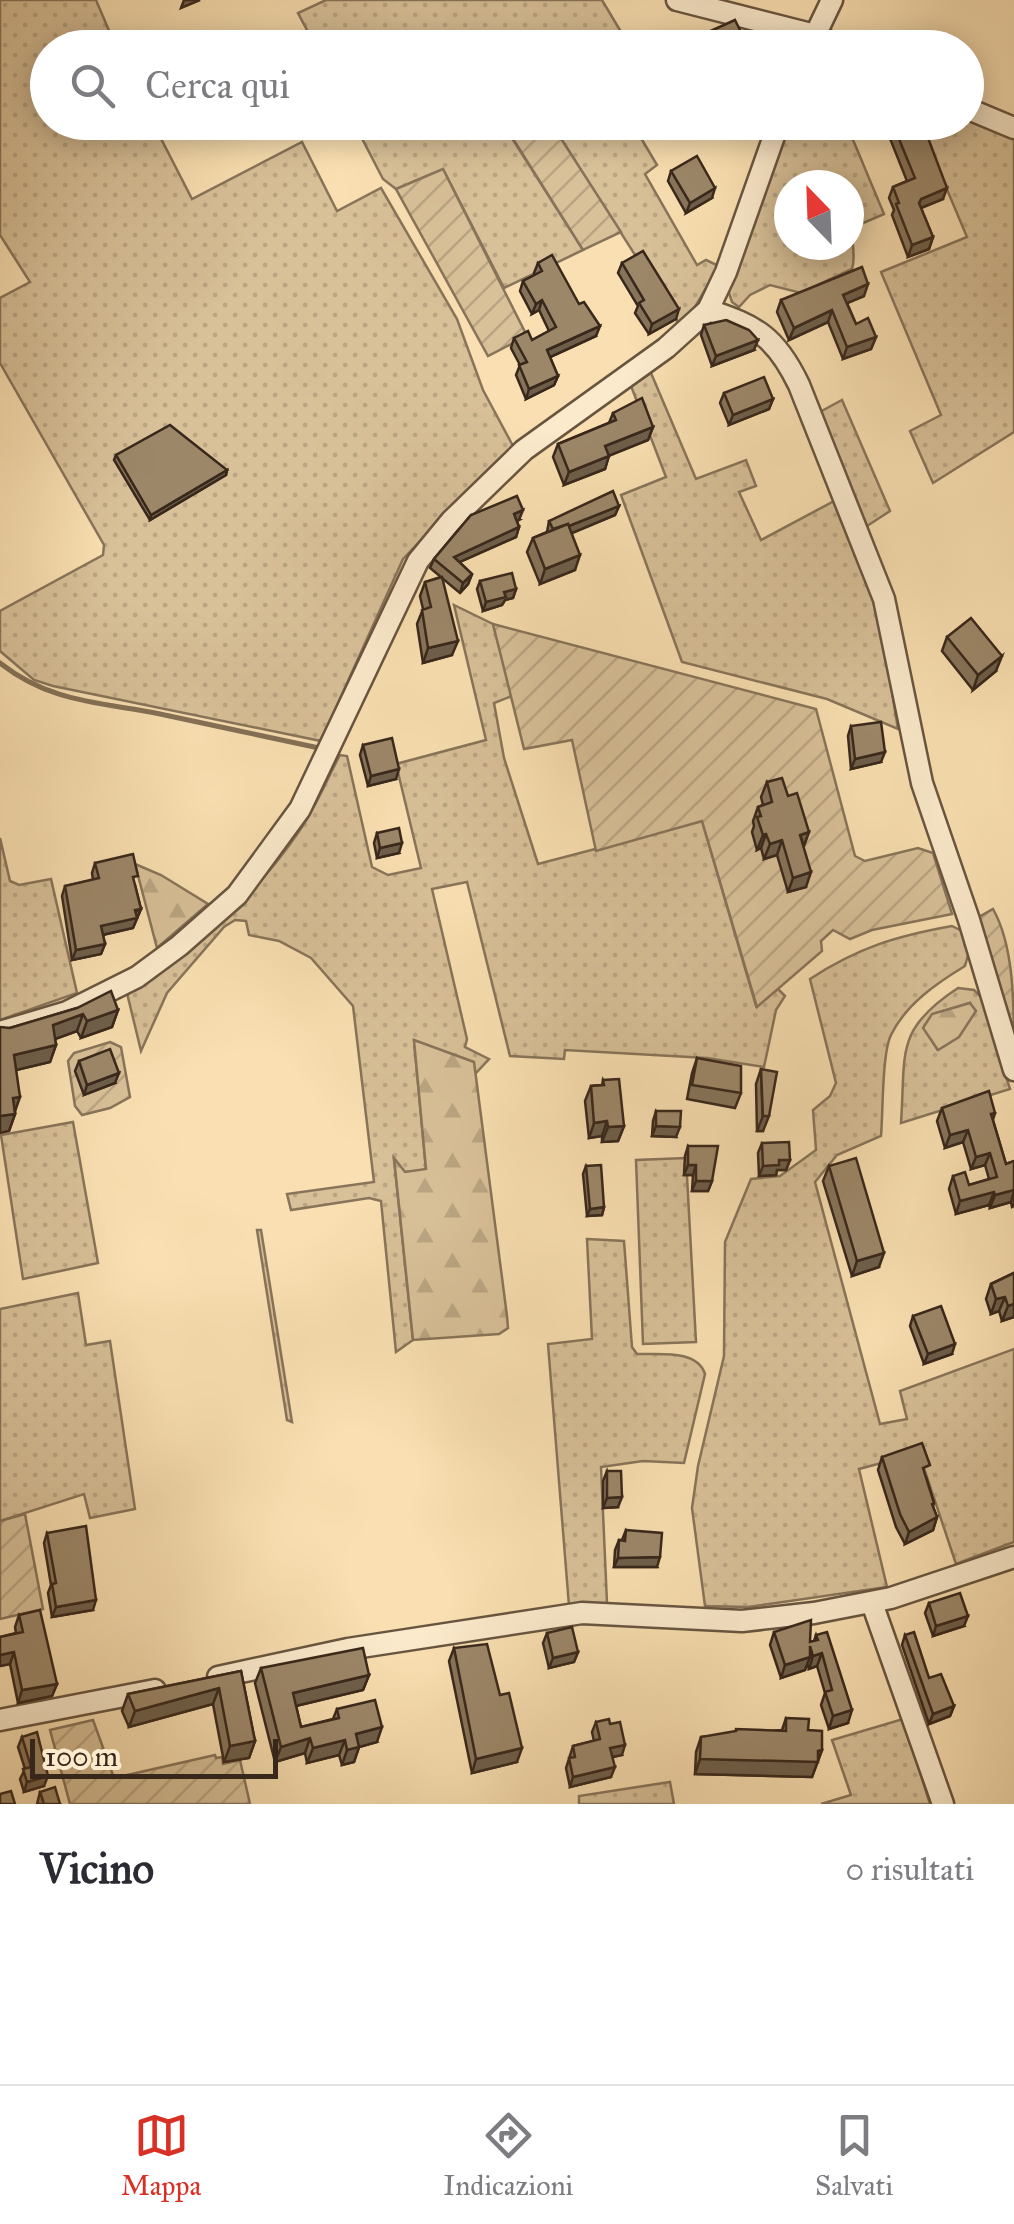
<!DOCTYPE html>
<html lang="it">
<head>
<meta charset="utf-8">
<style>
  :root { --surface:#fff; --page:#f7f7f7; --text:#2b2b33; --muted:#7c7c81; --line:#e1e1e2; --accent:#d93025 }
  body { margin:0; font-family:"IM FELL Great Primer",serif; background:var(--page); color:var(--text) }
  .compass { position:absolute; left:774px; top:170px; width:90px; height:90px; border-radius:50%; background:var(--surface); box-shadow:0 5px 25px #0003; rotate:337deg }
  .scale { position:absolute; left:30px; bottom:25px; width:248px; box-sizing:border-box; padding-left:10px; border:5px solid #38271b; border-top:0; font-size:28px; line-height:35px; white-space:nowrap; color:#38271b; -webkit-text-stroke:8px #fbeacc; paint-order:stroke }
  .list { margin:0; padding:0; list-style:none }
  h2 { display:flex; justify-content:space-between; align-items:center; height:130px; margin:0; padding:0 40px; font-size:42px }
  h2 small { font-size:32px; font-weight:400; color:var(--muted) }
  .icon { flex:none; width:55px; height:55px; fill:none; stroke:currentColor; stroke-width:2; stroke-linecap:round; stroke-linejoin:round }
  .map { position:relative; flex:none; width:1014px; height:1804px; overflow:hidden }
  .search { position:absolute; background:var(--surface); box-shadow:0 5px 25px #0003; left:30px; right:30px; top:30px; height:110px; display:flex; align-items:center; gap:25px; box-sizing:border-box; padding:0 35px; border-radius:55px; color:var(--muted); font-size:38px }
  .sheet { height:280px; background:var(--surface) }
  nav { display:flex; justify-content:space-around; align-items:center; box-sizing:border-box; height:140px; border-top:2px solid var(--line); background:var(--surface); font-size:28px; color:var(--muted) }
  nav a { display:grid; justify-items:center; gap:5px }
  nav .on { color:var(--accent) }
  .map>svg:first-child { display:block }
  .grass { fill:url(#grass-dots); stroke:#88745a; stroke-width:2.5; fill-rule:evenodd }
  .forest { fill:url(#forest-firs); stroke:#88745a; stroke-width:2.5 }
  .garden { fill:url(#garden-furrows); stroke:#88745a; stroke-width:2.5 }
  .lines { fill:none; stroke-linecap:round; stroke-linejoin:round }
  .stream { stroke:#847056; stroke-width:5 }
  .minor-casing { stroke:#685540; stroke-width:25 }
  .minor { stroke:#fbeacc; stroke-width:20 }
  .wall { fill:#86745a; stroke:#38271b; stroke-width:2.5 }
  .shaded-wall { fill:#6d5e4a; stroke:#38271b; stroke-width:2.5 }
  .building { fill:#9c8769; stroke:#38271b; stroke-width:2.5 }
</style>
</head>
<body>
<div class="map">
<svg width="1014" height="1804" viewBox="0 0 1014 1804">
  <defs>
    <pattern id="grass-dots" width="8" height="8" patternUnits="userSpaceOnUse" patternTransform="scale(2.5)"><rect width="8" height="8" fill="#d8c098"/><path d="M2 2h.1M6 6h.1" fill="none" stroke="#baa582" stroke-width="1.8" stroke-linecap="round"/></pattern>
    <pattern id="forest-firs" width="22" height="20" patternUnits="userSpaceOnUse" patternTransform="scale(2.5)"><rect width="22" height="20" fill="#d8c098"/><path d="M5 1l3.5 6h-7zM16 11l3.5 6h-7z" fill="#baa582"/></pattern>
    <pattern id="garden-furrows" width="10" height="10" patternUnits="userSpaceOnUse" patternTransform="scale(2.5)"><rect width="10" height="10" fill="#d8c098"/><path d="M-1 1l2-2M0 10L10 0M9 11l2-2" fill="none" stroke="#baa582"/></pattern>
  </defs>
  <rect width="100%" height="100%" fill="#f9dfb1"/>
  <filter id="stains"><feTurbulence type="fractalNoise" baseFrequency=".002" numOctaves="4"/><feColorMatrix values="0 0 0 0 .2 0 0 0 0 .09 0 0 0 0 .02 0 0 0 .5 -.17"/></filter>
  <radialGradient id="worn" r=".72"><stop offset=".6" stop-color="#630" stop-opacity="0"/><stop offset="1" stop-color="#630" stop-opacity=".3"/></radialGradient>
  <!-- grass -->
  <g class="grass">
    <path d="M0,0H96L116,47L48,48V122L153,123L192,199L302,142L337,211L381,188L457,319L483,390L513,446L403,559L321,741L53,686L34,680L0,651V611L103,555L104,545L0,363V298L30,282L0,235Z"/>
    <path d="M326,0H602L630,47H316L298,13Z"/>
    <path d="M967,113L1014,134V432L933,483L910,431L941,415L881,272L967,237L919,123L966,122Z"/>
    <path d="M354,123H528L510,135L583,250L504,288L443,169L396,189L383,179Z"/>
    <path d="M551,123H657L638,133L657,165L645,174L697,265L706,260L719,266L688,319L679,324Z"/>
    <path d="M788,123H846L884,214L854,227C849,239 857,253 852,269L801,293L770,285L750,295L739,307L732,302L728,290ZM789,185H849V245H789Z"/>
    <path d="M651,373L696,479L746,460L756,486L739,492L761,540L836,500L878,606L898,729L827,699L682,662L621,495L666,477L631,386Z"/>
    <path d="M842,400L890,511L867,526L818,413Z"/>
    <path d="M454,605L493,624L512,696L494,703L504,758L538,864L702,821L756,1006L778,989L785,996L776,1010L764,1067L707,1058L565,1050L564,1059L510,1056L467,882L432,889L467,1039L465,1047L489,1059L475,1074L473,1062L414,1041L426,1170L405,1172L394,1160L413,1340L396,1352L381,1201L369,1198L291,1210L287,1194L374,1182L353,1006L311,958L279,941L249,935L246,921L235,920L224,927L167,993L141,1051L127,993C195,950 255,896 300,830C316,807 327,779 340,755L347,756L372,867L388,875L421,868L396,764L486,740Z"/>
    <path d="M0,838L10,881L19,885L51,879L77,993L0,1020Z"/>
    <path d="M952,926L966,933L970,948L965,966C937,983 906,1004 891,1035C882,1053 883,1113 881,1136L837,1155L815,1182L880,1424L907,1419L900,1391L1014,1349V1542L956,1564L919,1453L859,1469L887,1587L748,1607L705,1606L692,1508L698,1466L724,1356L725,1242L751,1179L780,1176L816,1150L813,1110L830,1096L836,1083L810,979C857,948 896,936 952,926Z"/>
    <path d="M958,988L974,990L981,997L1010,1089L901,1123C906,1053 894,1030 958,988ZM970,1003L971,1015L937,1049L924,1028L933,1014Z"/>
    <path d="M73,1122L98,1263L23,1279L1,1135Z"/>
    <path d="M686,1158L696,1342L643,1344L636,1160Z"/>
    <path d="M257,1230H261L292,1422L287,1420Z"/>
    <path d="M587,1239L624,1241L632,1347L637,1354C659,1355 697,1349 705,1374L684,1463L643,1461L601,1467L607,1603L569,1606L548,1344L592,1339Z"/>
    <path d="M78,1293L86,1345L110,1341L135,1509L90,1518L84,1494L0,1521V1309Z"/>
    <path d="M903,1719L930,1804H821L851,1795L832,1740Z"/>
    <path d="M670,1782L674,1804H579V1796Z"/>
  </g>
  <!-- forest -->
  <g class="forest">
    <path d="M135,864L161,875L208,904L157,948Z"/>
    <path d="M970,1003L976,1011L959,1037L938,1050L923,1028L932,1014Z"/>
    <path d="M414,1040L474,1062L507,1316L508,1328L499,1334L413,1340L394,1158L405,1172L426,1169Z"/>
  </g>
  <!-- garden -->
  <g class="garden">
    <path d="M528,123H551L621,232L583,250L510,134Z"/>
    <path d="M443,169L527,336L488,356L396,189Z"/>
    <path d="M493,624L816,709L855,856L865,861L918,848L933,853L952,914L872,930L850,939L833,930L821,941L822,951L757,1007L702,821L596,851L572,740L524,749Z"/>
    <path d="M993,909C1014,946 1014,1004 1014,1050L975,926L979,917Z"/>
    <path d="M110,1042L121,1047L130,1097L110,1108L82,1115L75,1106L68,1061L74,1053Z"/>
    <path d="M25,1514L43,1609L0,1619V1521Z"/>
    <path d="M93,1720L114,1778L215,1755L216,1758L222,1757L223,1764L240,1760L250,1804H70L50,1730Z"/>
  </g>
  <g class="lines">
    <!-- stream -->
    <path class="stream" d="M0,663C51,703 99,702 160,714C213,725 266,737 319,748"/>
    <defs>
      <g id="minor">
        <path d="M677,0L815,35L842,48"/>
        <path d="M809,48L832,0"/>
        <path d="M966,108L1014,128"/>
        <path d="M708,310C757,326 776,337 799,385L884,599L922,783L969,920L1014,1070"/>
        <path d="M0,1032L67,1012L137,977L179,946L237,895L300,809L418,561L451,521L524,450L666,348L708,310L726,272L779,122"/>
        <path d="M872,1603L943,1804"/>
        <path d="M218,1677L348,1649L582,1613L742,1621L814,1613L891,1598L1014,1557"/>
        <path d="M0,1720L155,1690"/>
      </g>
    </defs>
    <!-- minor casing -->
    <use href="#minor" class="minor-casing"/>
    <!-- minor -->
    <use href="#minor" class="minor"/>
  </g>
  <!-- wall -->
  <g class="wall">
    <path d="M704,34L743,36L754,45L753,48H702L700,44Z"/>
    <path d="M886,122H922L943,199L921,208L933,237L929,249L908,257L892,215L894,210L889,198L893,187L907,181L885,126Z"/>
    <path d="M671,171L712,198L686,213L668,181Z"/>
    <path d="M538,263L596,336L550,357L558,376L554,385L526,399L516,375L520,365L511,348L514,338L532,340L549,331L539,310L532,314L520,291L523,281L535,275L534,273Z"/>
    <path d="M622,263L676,319L649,334L635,313L638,306L618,273Z"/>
    <path d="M864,296L847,303L856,324L876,337L871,349L843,359L828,322L789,340L777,312L781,300Z"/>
    <path d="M704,325L754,350L712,366L701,335Z"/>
    <path d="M724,393L773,399L769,409L729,425L720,403Z"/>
    <path d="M613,413L653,427L648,440L609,455L605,469L564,485L553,457L558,444L609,423Z"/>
    <path d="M116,455L227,470L226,475L150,520L114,460Z"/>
    <path d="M619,506L615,515L571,533L575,570L540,584L527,552L533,538L547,532L549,521Z"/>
    <path d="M471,515L519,520L517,521L519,527L516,537L459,562L472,574L468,584L460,593L442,578L452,655L423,663L417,624L423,609L420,596L425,582L441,577L430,568L434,559Z"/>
    <path d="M480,581L516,589L513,598L505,600L502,605L483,611L477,589Z"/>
    <path d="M947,637L996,671L973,690L942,651Z"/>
    <path d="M851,726L881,762L851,769L848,736Z"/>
    <path d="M363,745L396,779L368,786L360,755Z"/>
    <path d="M767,782L803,847L806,887L788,892L777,855L764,859L761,848L757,850L752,832L754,826L753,821L758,807L763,805L761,797Z"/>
    <path d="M377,833L399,853L377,858L374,843Z"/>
    <path d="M95,863L135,885L141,909L133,928L103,935L105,944L101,954L72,960L62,896L65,886L93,880L92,873Z"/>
    <path d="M77,1008L118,1010L112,1027L81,1038L77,1031L55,1039L56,1045L50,1062L16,1070L15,1114L9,1131L10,1028Z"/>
    <path d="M697,1058L741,1093L735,1108L687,1099L692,1073Z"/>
    <path d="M79,1061L115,1083L84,1095L75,1071Z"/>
    <path d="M761,1069L763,1131H757L756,1084Z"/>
    <path d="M603,1080L624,1126L618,1141L602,1142V1136L589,1138L585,1101L591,1086L602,1085Z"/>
    <path d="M942,1108L995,1113L993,1120L1006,1164L1014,1161V1206L1012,1207L1011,1202L990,1208L989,1205L956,1214L949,1189L953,1176L969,1185L989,1179L985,1165L971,1169L963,1142L945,1148L937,1121Z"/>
    <path d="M656,1111L676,1137L652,1136L653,1121Z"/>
    <path d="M762,1143L790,1160L786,1170H777L776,1175L759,1176L758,1153Z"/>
    <path d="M688,1146L712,1181L708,1191H692L693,1175H684L685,1156Z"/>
    <path d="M586,1166L604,1207L602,1215L587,1216L583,1174Z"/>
    <path d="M829,1166L879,1267L852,1276L823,1181Z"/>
    <path d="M1014,1273V1317L1002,1321L999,1311L991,1314L986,1299L991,1284Z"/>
    <path d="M913,1316L952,1354L924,1364L910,1326Z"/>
    <path d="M882,1457L926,1477L934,1503L933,1507L937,1517L933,1530L905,1544L896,1527L878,1470Z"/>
    <path d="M607,1471L618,1507L603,1508V1481Z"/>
    <path d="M626,1530L657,1567H614L615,1550L619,1540H622Z"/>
    <path d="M47,1533L93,1610L52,1617L48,1593L51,1585L44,1543Z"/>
    <path d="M929,1603L964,1626L933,1636L925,1613Z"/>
    <path d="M19,1615L57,1684L52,1696L18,1703L10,1664L0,1666V1637L16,1633L15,1627Z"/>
    <path d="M774,1632L810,1642L814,1641L816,1635L848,1723L829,1729L821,1705L825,1693L817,1666L809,1669L807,1664L805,1670L781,1678L770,1645Z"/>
    <path d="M547,1633L578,1652L574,1662L549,1668L543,1643Z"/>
    <path d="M905,1635L929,1678L954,1706L950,1716L929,1724L902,1645Z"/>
    <path d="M454,1648L517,1762L472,1773L449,1661Z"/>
    <path d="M261,1668L369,1675L363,1690L296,1706L301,1727L333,1719L337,1709L377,1742L359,1747L354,1762L342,1765L339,1755L307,1763L305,1753L275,1762L255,1683Z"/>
    <path d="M241,1671L255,1741L249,1758L224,1762L213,1704L129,1727L122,1711L128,1694Z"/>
    <path d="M786,1718L808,1730L822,1750L812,1777L695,1774L696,1752L701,1737L782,1730Z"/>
    <path d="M596,1722L622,1755L613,1757L611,1777L570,1787L566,1768L573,1746L594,1741L592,1732Z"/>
    <path d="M22,1737L44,1786L24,1792L20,1779L25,1769L18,1747Z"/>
    <path d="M40,1792L60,1804H37Z"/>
  </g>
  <!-- shaded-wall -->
  <g class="shaded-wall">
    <path d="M184,0H200L181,8Z"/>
    <path d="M715,188L712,198L686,213L690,203Z"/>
    <path d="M947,188L943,199L916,210L921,199Z"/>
    <path d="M933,237L929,249L908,257L912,245Z"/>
    <path d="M868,284L864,296L838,307L843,295Z"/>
    <path d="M542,300L539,310L532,314L536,304Z"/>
    <path d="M679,309L676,319L649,334L652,324Z"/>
    <path d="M832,310L828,322L789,340L794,328Z"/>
    <path d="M600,326L596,336L544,360L547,350Z"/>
    <path d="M876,337L871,349L843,359L847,347Z"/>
    <path d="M758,340L754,350L712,366L716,356Z"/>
    <path d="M558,376L554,385L526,399L529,389Z"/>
    <path d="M773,399L769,409L729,425L733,415Z"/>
    <path d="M653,427L648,440L601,459L605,446Z"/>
    <path d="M609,456L605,469L564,485L569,472Z"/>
    <path d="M227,470L226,475L150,520L151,515Z"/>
    <path d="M619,506L615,515L551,542L554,532Z"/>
    <path d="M523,510L519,520L511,523L514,514Z"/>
    <path d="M519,527L516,537L451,566L454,557Z"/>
    <path d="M580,555L575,570L540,584L545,569Z"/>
    <path d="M472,574L468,584L460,593L463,583Z"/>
    <path d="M516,589L513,598L505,600L502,605L483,611L486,602L504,592Z"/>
    <path d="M458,641L452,655L423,663L428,648Z"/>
    <path d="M1002,656L996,671L973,690L978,675Z"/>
    <path d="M885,752L881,762L851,769L855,759Z"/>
    <path d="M399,769L396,779L368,786L371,776Z"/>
    <path d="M809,832L804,846L800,835Z"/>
    <path d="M766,834L761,848L757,850L763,835Z"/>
    <path d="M782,840L777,855L764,859L770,844Z"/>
    <path d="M402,843L399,853L377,858L380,848Z"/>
    <path d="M811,872L806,887L788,892L793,878Z"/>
    <path d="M141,909L133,928L97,936L101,926Z"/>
    <path d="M105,944L101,954L72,960L76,950Z"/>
    <path d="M118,1010L112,1027L81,1038L87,1021Z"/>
    <path d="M83,1014L77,1031L47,1042L53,1025Z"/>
    <path d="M56,1045L50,1062L8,1072L14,1055Z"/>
    <path d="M119,1073L115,1083L84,1095L87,1085Z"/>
    <path d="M20,1097L14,1114L13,1098Z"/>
    <path d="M15,1114L9,1131L0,1133V1116Z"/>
    <path d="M763,1116H769L763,1131H757Z"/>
    <path d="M607,1121L602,1136L589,1138L594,1123Z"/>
    <path d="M624,1126L618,1141L602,1142L608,1127Z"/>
    <path d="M656,1126L680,1127L676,1137L652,1136Z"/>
    <path d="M968,1130L963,1142L945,1148L950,1135Z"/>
    <path d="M990,1153L985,1165L971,1169L976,1157Z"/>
    <path d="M779,1160H790L786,1170H777L776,1175L759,1176L763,1166Z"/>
    <path d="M688,1165H696L693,1175H684Z"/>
    <path d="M696,1181H712L708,1191H692Z"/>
    <path d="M1014,1190L1011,1202L990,1208L995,1195Z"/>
    <path d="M994,1192L989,1205L956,1214L960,1201Z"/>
    <path d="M604,1207L602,1215L587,1216L590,1209Z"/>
    <path d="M884,1253L879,1267L852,1276L857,1261Z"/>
    <path d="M1005,1297L999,1311L991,1314L996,1299Z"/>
    <path d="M1014,1304V1317L1002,1321L1008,1306Z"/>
    <path d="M955,1344L952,1354L924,1364L928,1354Z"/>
    <path d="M622,1497L618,1507L603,1508L607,1498Z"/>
    <path d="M937,1517L933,1530L905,1544L909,1532Z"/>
    <path d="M660,1557L657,1567H614L618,1558Z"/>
    <path d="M96,1600L93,1610L52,1617L56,1607Z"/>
    <path d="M968,1616L964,1626L933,1636L936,1626Z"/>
    <path d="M14,1652L10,1664L0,1666V1655Z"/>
    <path d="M578,1652L574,1662L549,1668L553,1658Z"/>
    <path d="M822,1653L817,1666L809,1669L813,1656Z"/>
    <path d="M810,1657L805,1670L781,1678L785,1665Z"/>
    <path d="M369,1675L363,1690L287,1708L293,1693Z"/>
    <path d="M57,1684L52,1696L18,1703L22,1690Z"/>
    <path d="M219,1688L213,1704L129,1727L135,1711Z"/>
    <path d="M954,1706L950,1716L929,1724L933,1714Z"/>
    <path d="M852,1710L848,1723L829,1729L833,1716Z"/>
    <path d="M382,1727L377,1742L359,1747L354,1762L342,1765L347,1750L356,1734Z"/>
    <path d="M310,1738L305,1753L275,1762L281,1747Z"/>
    <path d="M345,1740L339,1755L307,1763L313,1748Z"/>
    <path d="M255,1741L249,1758L224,1762L230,1746Z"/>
    <path d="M625,1745L622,1755L607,1758L610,1748Z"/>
    <path d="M522,1748L517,1762L472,1773L476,1759Z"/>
    <path d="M822,1750L812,1777L695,1774L700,1759Z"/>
    <path d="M615,1767L611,1777L570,1787L573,1777Z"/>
    <path d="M48,1776L44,1786L24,1792L27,1782Z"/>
  </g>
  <!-- building -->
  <g class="building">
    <path d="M735,20L743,36L748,33L754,45L748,48H710L704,34Z"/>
    <path d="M892,122H922L947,188L921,199L919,203L933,237L912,245L896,204L899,203L893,187L915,178Z"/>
    <path d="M697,156L715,188L690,203L671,171Z"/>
    <path d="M643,251L679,309L652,324L639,303L644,300L622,263Z"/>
    <path d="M552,255L579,304L584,302L600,326L547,350L558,376L529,389L519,365L527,362L514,338L528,331L532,340L556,327L542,300L536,304L523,281L542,271L538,263Z"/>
    <path d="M862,267L868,284L843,295L856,324L868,318L876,337L847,347L832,310L794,328L781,300Z"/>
    <path d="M726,320L749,330L758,340L716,356L704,325Z"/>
    <path d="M764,377L773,399L733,415L724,393Z"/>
    <path d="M642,398L653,427L605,446L609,456L569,472L558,444L616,420L613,413Z"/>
    <path d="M170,425L227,470L151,515L116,455Z"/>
    <path d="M613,491L619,506L569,526L568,524L553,529L549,521Z"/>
    <path d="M517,496L523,510L514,514L519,527L454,557L472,574L463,583L434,559L471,515Z"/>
    <path d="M568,524L580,555L545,569L533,538Z"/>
    <path d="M512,573L516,589L504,592L506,597L486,602L480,581Z"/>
    <path d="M442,577L458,641L428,648L422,610L431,607L425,582Z"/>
    <path d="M971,618L1002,656L978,675L947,637Z"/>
    <path d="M881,722L885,752L855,759L851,726Z"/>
    <path d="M392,738L399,769L371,776L363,745Z"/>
    <path d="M782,778L788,796L797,793L809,832L800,835L811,872L793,878L782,840L770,844L766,834L763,835L757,817L761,816L758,807L772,802L767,782Z"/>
    <path d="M399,828L402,843L380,848L377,833Z"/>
    <path d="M133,854L138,876L133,877L141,909L135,910L137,918L101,926L105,944L76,950L65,886L99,878L95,863Z"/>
    <path d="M111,991L118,1010L87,1021L83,1014L53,1025L56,1045L14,1055L20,1097L13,1098L15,1114L0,1116V1027L10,1028L77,1008Z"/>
    <path d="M110,1049L119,1073L87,1085L79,1061Z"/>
    <path d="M697,1058L741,1066V1093L692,1085Z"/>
    <path d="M761,1069L777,1072L769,1116H763Z"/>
    <path d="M619,1079L624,1126L608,1127L607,1121L594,1123L591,1086L604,1085L603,1080Z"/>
    <path d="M989,1091L995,1113L991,1114L1006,1164L1014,1161V1190L995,1195L994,1192L960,1201L953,1176L965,1172L969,1185L997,1177L990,1153L976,1157L968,1130L950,1135L942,1108Z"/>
    <path d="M656,1111H681L680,1127L656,1126Z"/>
    <path d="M789,1142L790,1160H779V1165L763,1166L762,1143Z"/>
    <path d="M688,1146H718L712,1181H696V1165H688Z"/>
    <path d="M856,1158L884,1253L857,1261L829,1166Z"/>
    <path d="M601,1165L604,1207L590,1209L586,1166Z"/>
    <path d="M1014,1273V1304L1008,1306L1005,1297L996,1299L991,1284Z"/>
    <path d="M941,1306L955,1344L928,1354L913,1316Z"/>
    <path d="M922,1443L930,1465L923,1468L934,1503L932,1504L937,1517L909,1532L900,1514L882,1457Z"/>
    <path d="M607,1471H621L622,1497L607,1498Z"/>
    <path d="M86,1526L96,1600L56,1607L52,1584L56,1583L47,1533Z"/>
    <path d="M626,1530L662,1533L660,1557L618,1558L619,1540L625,1541Z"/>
    <path d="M960,1593L968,1616L936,1626L929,1603Z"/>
    <path d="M40,1610L57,1684L22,1690L14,1652L0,1655V1637L23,1632L19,1615Z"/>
    <path d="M811,1620L810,1642L818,1640L816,1635L827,1632L852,1710L833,1716L825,1692L832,1690L822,1653L813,1656L810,1646V1657L785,1665L774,1632Z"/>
    <path d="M572,1627L578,1652L553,1658L547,1633Z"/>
    <path d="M914,1632L929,1678L941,1674L954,1706L933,1714L905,1635Z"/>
    <path d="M487,1644L500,1695L509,1693L522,1748L476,1759L454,1648Z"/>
    <path d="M363,1648L369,1675L293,1693L301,1727L339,1718L337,1709L375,1700L382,1727L356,1734L359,1747L347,1750L345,1740L313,1748L310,1738L281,1747L261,1668Z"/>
    <path d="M241,1671L255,1741L230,1746L219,1688L135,1711L128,1694Z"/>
    <path d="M786,1718L809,1719L808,1730L822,1731V1750L818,1751V1762L700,1759L701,1737L736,1731V1729L786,1731Z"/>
    <path d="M609,1719L610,1724L620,1722L625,1745L610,1748L615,1767L573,1777L569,1758L575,1757L573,1746L600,1739L596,1722Z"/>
    <path d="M37,1732L48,1776L27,1782L23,1769L31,1767L22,1737Z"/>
    <path d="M55,1787L60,1804H44L40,1792Z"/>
    <path d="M11,1791L15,1804H0V1794Z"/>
  </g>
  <rect width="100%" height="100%" filter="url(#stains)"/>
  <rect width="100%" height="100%" fill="url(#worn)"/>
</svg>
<svg class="compass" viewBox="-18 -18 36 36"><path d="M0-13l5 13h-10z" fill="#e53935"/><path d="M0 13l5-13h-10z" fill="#7c7c81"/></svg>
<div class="scale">100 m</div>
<div class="search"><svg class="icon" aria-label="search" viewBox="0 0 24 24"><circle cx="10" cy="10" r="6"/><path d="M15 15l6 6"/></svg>Cerca qui</div>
</div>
<section class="sheet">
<h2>Vicino<small>0 risultati</small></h2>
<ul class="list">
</ul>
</section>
<nav>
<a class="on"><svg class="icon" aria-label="map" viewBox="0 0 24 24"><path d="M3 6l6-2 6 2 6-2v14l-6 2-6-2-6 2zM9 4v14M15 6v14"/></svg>Mappa</a>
<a><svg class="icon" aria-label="directions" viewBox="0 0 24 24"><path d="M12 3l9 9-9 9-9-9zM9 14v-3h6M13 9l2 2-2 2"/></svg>Indicazioni</a>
<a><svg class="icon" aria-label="saved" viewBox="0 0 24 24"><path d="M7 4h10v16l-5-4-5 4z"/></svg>Salvati</a>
</nav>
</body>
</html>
